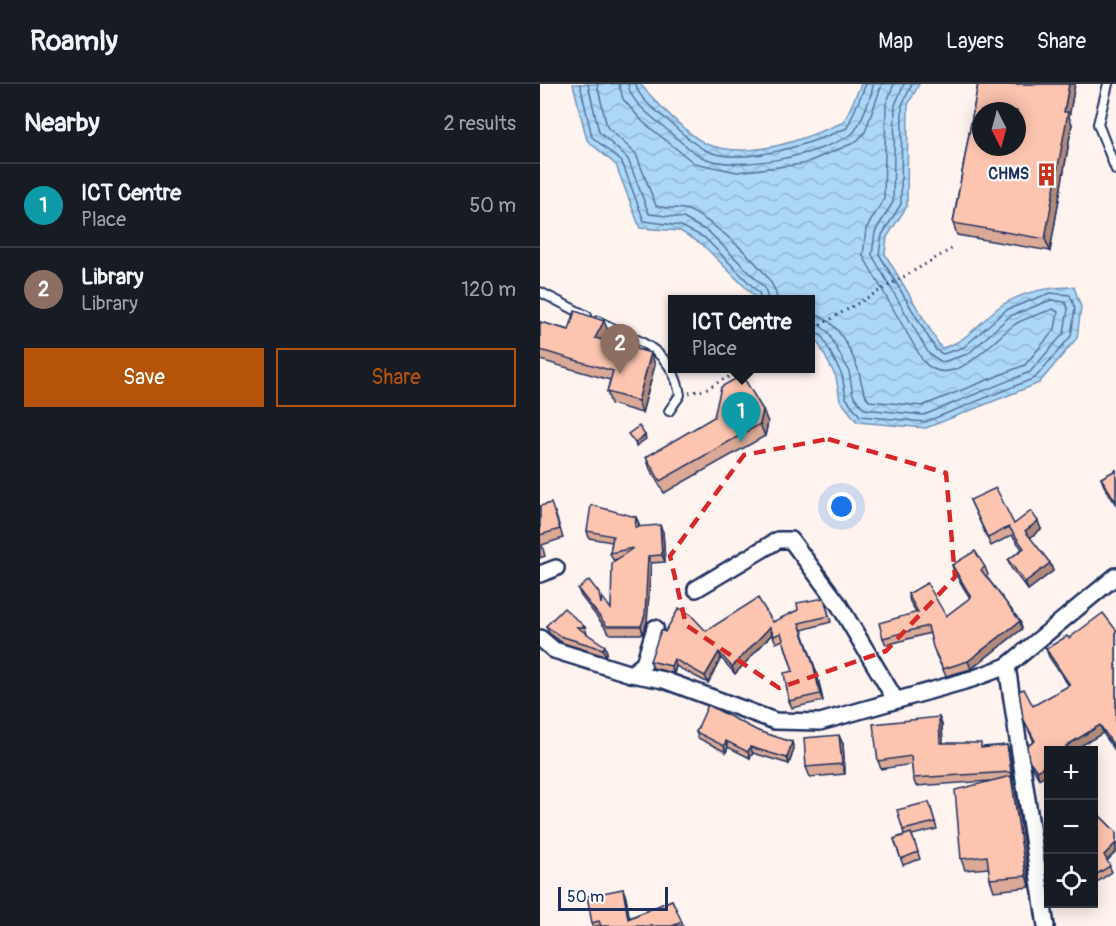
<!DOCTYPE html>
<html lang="en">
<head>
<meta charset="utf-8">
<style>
  :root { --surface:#171b24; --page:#20242c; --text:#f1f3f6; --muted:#9ea1a6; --line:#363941; --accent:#b45309 }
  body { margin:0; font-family:Pangolin,sans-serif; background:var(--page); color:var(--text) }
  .controls { position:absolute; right:18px; bottom:18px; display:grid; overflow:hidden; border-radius:0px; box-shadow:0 3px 15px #0003 }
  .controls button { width:54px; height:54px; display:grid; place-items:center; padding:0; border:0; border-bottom:2px solid var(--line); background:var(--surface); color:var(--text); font:30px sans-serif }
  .compass { position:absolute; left:432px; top:18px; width:54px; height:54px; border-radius:50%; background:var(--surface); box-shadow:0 3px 15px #0003; rotate:174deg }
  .scale { position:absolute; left:18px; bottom:15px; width:110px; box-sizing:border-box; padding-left:6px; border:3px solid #1b2f5e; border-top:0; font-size:16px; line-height:21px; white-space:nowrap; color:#1b2f5e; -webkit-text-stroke:4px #fff; paint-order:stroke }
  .you { position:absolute; left:302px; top:423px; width:21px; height:21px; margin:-15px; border:4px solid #fff; border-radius:50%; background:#1a73e8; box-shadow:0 0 0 9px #1a73e833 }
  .badge { display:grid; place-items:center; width:39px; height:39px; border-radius:50%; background:var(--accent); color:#fff; font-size:20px; font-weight:700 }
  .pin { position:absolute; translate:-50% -50px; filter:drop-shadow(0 2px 3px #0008) }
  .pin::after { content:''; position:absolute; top:32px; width:21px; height:18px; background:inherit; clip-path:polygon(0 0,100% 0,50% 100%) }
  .popup { position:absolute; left:128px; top:211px; width:147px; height:78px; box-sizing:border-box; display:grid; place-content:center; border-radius:0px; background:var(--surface); filter:drop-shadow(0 2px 4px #0005); font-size:20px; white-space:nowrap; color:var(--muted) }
  .popup b { font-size:22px; color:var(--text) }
  .popup::after { content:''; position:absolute; left:50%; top:100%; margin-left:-12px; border:12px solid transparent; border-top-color:var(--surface) }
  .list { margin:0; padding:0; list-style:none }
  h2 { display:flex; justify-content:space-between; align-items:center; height:78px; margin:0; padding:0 24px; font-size:26px }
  h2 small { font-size:20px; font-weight:400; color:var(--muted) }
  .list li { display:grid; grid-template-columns:39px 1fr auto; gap:18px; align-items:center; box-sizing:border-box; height:84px; padding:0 24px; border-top:2px solid var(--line) }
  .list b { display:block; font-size:22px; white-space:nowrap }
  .list p { margin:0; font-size:20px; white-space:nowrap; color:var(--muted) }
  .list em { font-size:20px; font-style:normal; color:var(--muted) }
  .actions { display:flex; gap:12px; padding:18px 24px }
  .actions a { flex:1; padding:14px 0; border:2px solid var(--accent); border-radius:0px; text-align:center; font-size:21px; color:var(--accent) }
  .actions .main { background:var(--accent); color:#fff }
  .icon { flex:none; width:33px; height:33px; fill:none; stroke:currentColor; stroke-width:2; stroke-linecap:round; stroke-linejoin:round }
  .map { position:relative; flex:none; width:576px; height:842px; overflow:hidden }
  header { display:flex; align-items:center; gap:36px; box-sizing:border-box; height:84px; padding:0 30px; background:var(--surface); border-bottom:2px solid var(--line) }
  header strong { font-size:28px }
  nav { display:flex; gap:33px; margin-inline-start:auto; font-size:21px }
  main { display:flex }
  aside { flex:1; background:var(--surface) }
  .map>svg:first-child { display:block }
  .water { fill:url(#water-waves); stroke:#7294ba; stroke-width:1.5 }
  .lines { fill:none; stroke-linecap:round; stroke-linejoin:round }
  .shore { stroke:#55729b; stroke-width:1.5 }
  .lane-casing { stroke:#1b2f5e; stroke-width:12 }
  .street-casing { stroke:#1b2f5e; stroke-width:20 }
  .path { stroke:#1b2f5e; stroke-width:3; stroke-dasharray:1.5 4.5; stroke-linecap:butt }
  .lane { stroke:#fff; stroke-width:8 }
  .street { stroke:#fff; stroke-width:15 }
  .wall { fill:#daa997; stroke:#1b2f5e; stroke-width:1.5 }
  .shaded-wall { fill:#b18a7b; stroke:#1b2f5e; stroke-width:1.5 }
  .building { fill:#fdc5b0; stroke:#1b2f5e; stroke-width:1.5; fill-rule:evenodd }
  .marked { fill:none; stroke:#d62828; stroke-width:4.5; stroke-dasharray:12 8; stroke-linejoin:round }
  .labels { text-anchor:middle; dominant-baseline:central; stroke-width:4.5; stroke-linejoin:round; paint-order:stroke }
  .poi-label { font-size:16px; font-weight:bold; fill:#1b2f5e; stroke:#fff; text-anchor:end }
</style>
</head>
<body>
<header>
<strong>Roamly</strong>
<nav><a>Map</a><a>Layers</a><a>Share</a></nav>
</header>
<main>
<aside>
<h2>Nearby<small>2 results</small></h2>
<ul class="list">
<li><span class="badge" style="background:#0f9aa8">1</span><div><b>ICT Centre</b><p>Place</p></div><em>50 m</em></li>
<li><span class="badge" style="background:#8d6e63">2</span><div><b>Library</b><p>Library</p></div><em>120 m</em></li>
</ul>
<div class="actions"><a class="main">Save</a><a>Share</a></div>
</aside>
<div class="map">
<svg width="576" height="842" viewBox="0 0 576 842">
  <defs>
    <pattern id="water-waves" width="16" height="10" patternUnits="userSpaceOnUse" patternTransform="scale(1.5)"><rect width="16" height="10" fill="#acd7f7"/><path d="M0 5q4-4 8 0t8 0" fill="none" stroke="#93b9d6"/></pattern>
  </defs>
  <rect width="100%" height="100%" fill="#fff3ef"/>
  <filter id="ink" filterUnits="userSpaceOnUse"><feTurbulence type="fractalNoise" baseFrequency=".0167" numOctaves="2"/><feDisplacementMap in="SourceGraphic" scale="12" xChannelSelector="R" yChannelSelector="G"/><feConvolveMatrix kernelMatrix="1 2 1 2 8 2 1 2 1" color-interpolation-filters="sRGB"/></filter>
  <g filter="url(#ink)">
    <!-- water -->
    <path class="water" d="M33,0H100C113,15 151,55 169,61C213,76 264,55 304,38L321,0H379L368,21L367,122L347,153L345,170L401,264C429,258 440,236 462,221C483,208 510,203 534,203L541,223L537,254L499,299L386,344L317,338L300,316L296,293L276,255L270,251V216L217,215L162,160L140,147L100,144L76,81L47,56Z"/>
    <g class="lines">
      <!-- shore -->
      <g class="shore">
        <path d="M40,0L52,53L82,78L104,137L141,142L165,154L219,209L221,216"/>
        <path d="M48,0L59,48L88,75L109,130L143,134L169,148L225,204L228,216"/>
        <path d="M57,0L67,43L96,70L116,122C126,125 138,123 148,126C171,135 237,190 237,216"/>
        <path d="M79,0L83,15L103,38L154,79L197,88L263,80L316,58L325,48L342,0"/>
        <path d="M88,0C89,15 108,30 119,39C132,49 146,65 162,73C195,90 282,70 312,50C319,44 333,9 333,0"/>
        <path d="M96,0C97,13 116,27 125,34C137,44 151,59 165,66C201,84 272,59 307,44L326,0"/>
        <path d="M270,230C295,231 310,264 318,285C322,298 321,306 329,317L382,322L485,281L515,245L518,228L513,225C501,230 484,234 474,241C452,256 412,310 383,277L323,172L326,145L344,115L346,20L354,0"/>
        <path d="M270,239L279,241L288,248L309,287L313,311L324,325L384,331L490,288L524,249L528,225L525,218L511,216L470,232L428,270L402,278L389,270L332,171L335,148L353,118L355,21L364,0"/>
        <path d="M270,246L282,252L302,291L306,314L320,332L385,338L495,294L531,252L535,224L530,211L510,209L466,226L424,263L403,270L396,266L339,170L342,151L361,120L362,21L372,0"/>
      </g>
      <defs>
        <g id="lane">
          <path d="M568,0L558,40L576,86"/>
          <path d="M0,208L47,232"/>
          <path d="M58,237C96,257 132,263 140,311L129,327"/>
        </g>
        <g id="street">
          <path d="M0,490L16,484"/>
          <path d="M156,505L238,456H251L299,521L355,615"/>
          <path d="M115,544L104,580L91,590L124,596L235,637L280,638L432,595L467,582L576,492"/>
          <path d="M0,554L14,566L91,590"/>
          <path d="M467,582L506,842"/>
        </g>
      </defs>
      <!-- lane casing -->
      <use href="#lane" class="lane-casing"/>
      <!-- street casing -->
      <use href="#street" class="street-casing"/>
      <!-- path -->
      <g class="path">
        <path d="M270,247L415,163"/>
        <path d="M149,309L164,306L205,284"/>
      </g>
      <!-- lane -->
      <use href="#lane" class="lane"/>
      <!-- street -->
      <use href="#street" class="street"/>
    </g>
    <!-- wall -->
    <g class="wall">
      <path d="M438,0H535L529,33L532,40L510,167L417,151L413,139Z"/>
      <path d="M0,238L29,246L69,249L65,256L111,269L115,281L102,329L71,320L67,308L70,296L0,276Z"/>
      <path d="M228,338L225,352L124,409L110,385L106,373Z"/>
      <path d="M576,386V421L564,402L561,394Z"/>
      <path d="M430,416L474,440L501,445L490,454L510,479L513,487L488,506L471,484L468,476L482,465L472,451L451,462Z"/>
      <path d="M0,422L15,428L23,454L2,461L5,472L0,474Z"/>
      <path d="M96,433L99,440V443L123,448L125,478L111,479L107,538L103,550H70L41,512L38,505L61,517L71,525L78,475L73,476L70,469L72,458L49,454L47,447Z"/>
      <path d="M412,481L445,483L448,491L446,492L480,537L482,545L431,585L406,592L396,571L390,549L346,561L343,554L377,529L370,518L368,510L406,532L430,514L414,488Z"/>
      <path d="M284,514L291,538L262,546L277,590L283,617L252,624L249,617L253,587L243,556L236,559L232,550L195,590L181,574L168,599L136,582L134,589L113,584L110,577L125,548L166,547L233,538Z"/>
      <path d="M6,542L45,543L47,550L67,568L65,572L23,559L9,549Z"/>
      <path d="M576,546V668L563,649L508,666L499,695L492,683L489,676L494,658L483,634L493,622L529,602L509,573L506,565L529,554Z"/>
      <path d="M399,633L402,641L403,659L442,663L467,661L470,669L474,696H472L475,703L490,803L454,807L450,795L449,784L425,786L421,775L449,697L376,702L373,694L372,680L341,685L338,677Z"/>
      <path d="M218,647L254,665L249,680L213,669L210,674L188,663L186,668L158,654L156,648Z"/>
      <path d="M303,660L305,690L270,693L266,683Z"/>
      <path d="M389,718L397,745L372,751L380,775L363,781L354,755L364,751L363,746Z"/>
      <path d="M554,726L576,748V768L567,777L572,788L554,800Z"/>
      <path d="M83,805L86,814L89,834L132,816L143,842H53L52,839Z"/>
    </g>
    <!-- shaded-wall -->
    <g class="shaded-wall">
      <path d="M529,0H535L529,33L532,40L510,167L505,155L524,28Z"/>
      <path d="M64,237L69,249L60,266L55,254Z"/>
      <path d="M111,269L115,281L102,329L98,317Z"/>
      <path d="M223,326L228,338L225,352L220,340Z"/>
      <path d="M105,351L106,355L96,362L95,359Z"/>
      <path d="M96,433L99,440L97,450L95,443Z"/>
      <path d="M498,437L501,445L488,455L485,447Z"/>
      <path d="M120,441L123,448L125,478L122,471Z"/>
      <path d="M108,472L111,479L107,538L103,550L101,542Z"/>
      <path d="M510,479L513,487L488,506L485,498Z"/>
      <path d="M480,537L482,545L431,585L428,577Z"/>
      <path d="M259,539L277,590L283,617L280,610Z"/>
      <path d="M230,543L232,550L195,590L192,583Z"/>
      <path d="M65,562L67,568L65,572L63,565Z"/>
      <path d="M179,568L181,574L168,599L165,592Z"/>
      <path d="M134,575L136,582L134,589L131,582Z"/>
      <path d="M399,633L402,641L403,667L400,659Z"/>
      <path d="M560,641L563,649L534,666H528L526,662Z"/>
      <path d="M299,651L303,660L305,690L302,680Z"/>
      <path d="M186,657L188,663L186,668L184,662Z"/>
      <path d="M252,658L254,665L249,680L247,674Z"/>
      <path d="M467,661L470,669L474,696L471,688Z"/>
      <path d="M210,663L213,669L210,674L208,668Z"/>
      <path d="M508,680V689L499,695L497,687Z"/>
      <path d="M471,692L475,703L490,803L486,792Z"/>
      <path d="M576,759V768L566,777L564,771Z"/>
      <path d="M83,805L86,814L91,842L88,835Z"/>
    </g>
    <!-- building -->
    <g class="building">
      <path d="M438,0H529L524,28H528L505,155L413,139ZM441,27H477V63H441Z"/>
      <path d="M35,227L64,237L55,254L111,269L98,317L67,308L73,287L0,266V238L29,246Z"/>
      <path d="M202,291L223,326L220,340L120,397L106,373L174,333L181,303Z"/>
      <path d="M99,342L105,351L95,359L88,350Z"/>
      <path d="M576,386V418L561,394Z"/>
      <path d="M456,404L474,440L491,427L498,437L485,447L510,479L485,498L468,476L484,464L469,443L448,454L430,416Z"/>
      <path d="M11,419L20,445L0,451V422Z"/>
      <path d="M51,421L96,433L95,443L120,441L122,471L108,472L105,531L101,542H67L38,505L49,496L59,509L61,520L62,513L71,525L72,479L93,464L70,469L73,452L47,447Z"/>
      <path d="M435,467L445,483L441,486L480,537L428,577L403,585L393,563L388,542L343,554L339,539L378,528L368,510L387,499L406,532L431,513L412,481Z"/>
      <path d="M218,514L233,538L258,526L257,519L284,514L289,532L259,539L274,583L280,610L249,617L244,589L253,587L241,549L234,552L230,543L192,583L179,568L165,592L134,575L131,582L110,577L121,546L125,548L139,524L150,530L166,547Z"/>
      <path d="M24,524L45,543H37L65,562L63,565L20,552L6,542Z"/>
      <path d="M563,529L576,546V665L560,641L526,662L529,666H508V680L497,687L489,676L487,662L495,657L483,634L479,607L484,605L493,622L530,601L506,565L527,552L529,554Z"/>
      <path d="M168,621L218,647L252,658L247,674L210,663L208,668L186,657L184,662L156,648Z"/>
      <path d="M399,633L400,659H441V664L467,661L471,688L373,694L371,672L338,677L333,640Z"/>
      <path d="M299,651L302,680L266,683L264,654Z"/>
      <path d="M471,692L486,792L450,795L447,772L421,775L415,706Z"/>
      <path d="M389,718L395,738L363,746L357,726Z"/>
      <path d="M554,726L576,748V759L564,771L570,782L554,792Z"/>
      <path d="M371,749L378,768L361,775L354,755Z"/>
      <path d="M508,760V802L502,761Z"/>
      <path d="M83,805L88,835L132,816L142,838L132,842H61L59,837L52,839L47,812Z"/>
    </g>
  </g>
  <!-- marked area -->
  <path class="marked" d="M288,355L406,389L415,493L346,567L239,604L146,541L130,472L204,371Z"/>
  <!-- icons -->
  <defs>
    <symbol id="building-bare" viewBox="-9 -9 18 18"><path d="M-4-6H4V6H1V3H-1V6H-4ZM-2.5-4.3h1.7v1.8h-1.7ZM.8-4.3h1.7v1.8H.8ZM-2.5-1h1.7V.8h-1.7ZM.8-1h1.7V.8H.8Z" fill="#c8321e" stroke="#fff" stroke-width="2.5" paint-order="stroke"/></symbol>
  </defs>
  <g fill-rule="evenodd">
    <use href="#building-bare" x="490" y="74" width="33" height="33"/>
  </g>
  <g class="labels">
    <!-- poi labels -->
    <g class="poi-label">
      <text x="489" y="90">CHMS</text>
    </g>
  </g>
</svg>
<div class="controls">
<button>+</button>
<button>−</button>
<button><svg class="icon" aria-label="locate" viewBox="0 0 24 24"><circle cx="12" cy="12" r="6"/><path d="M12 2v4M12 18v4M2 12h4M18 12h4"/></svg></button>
</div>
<svg class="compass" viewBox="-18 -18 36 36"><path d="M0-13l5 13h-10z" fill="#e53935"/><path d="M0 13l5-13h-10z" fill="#9ea1a6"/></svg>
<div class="scale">50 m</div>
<div class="you"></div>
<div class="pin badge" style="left:201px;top:358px;background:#0f9aa8">1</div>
<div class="popup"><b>ICT Centre</b>Place</div>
<div class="pin badge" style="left:80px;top:290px;background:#8d6e63">2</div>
</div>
</main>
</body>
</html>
